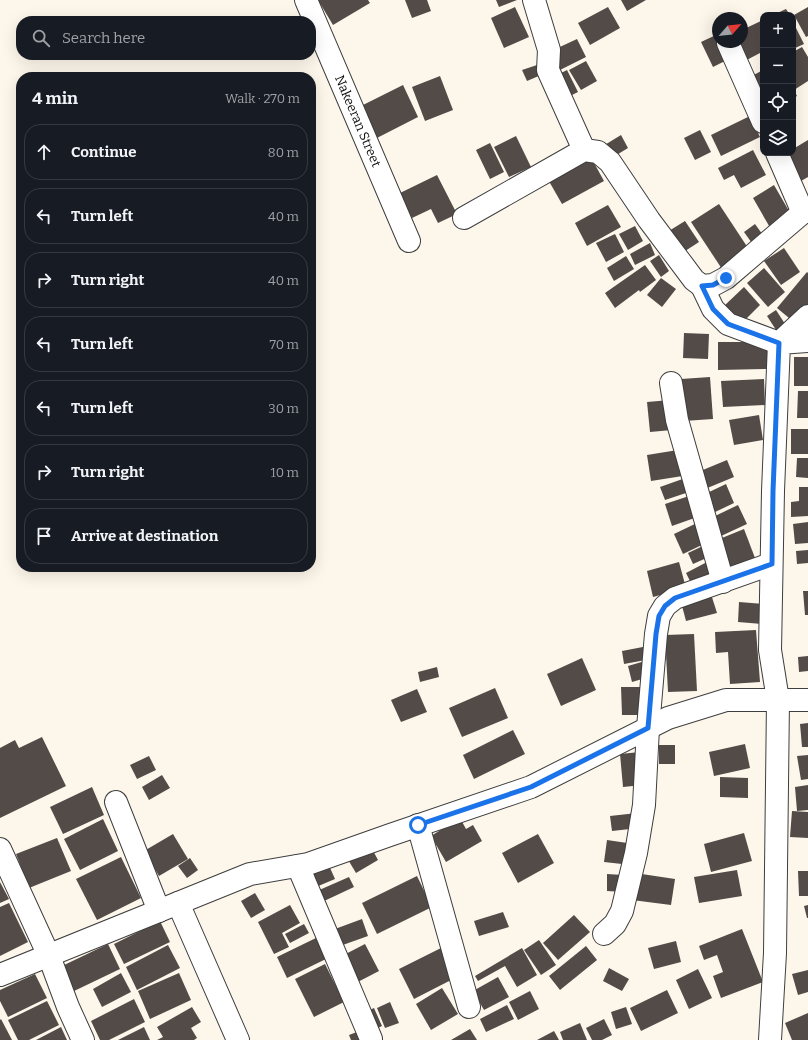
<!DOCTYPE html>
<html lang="en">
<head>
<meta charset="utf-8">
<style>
  :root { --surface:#171b24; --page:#242831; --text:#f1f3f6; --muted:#9ea1a6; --line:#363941 }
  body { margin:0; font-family:Bitter,serif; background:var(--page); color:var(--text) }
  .controls { position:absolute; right:12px; top:12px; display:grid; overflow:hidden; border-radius:8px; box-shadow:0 4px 16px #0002 }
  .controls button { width:36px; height:36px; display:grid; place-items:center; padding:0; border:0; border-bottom:1px solid var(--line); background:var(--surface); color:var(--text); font:20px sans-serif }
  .compass { position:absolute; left:712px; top:12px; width:36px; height:36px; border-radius:50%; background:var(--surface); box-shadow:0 4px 16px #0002; rotate:62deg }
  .stop { position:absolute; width:12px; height:12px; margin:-9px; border:3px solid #1a73e8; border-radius:50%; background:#fff }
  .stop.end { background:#1a73e8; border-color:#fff; box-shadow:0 1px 4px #0008 }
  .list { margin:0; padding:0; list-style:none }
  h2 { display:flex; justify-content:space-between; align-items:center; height:52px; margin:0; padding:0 16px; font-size:17px }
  h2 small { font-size:13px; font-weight:400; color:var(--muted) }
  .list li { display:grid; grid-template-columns:26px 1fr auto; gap:12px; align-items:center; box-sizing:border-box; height:56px; margin:0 8px 8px; padding:0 8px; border:1px solid var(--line); border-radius:16px }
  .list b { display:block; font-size:15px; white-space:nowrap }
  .list em { font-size:13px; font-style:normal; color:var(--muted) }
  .icon { flex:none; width:22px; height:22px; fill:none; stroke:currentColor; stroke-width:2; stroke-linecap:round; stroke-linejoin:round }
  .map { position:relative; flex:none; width:808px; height:1040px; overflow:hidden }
  .search { position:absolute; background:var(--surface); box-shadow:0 4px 16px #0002; left:16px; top:16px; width:300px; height:44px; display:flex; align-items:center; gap:10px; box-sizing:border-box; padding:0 14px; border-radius:16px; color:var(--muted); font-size:15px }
  .panel { position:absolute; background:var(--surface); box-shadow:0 4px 16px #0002; left:16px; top:72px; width:300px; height:500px; border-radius:16px }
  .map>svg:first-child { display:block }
  .building { fill:#534b48 }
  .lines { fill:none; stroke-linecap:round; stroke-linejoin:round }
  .minor-casing { stroke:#3e3e3e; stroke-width:24 }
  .minor { stroke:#fff; stroke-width:22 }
  .route { stroke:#1a73e8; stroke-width:5 }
  .labels { text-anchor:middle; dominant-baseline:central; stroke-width:4; stroke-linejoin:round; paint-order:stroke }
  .street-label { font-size:13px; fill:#0b0b0b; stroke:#fff }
</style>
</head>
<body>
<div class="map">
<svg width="808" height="1040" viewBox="0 0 808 1040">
  <rect width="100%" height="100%" fill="#fdf7eb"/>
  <!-- building -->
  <g class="building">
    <path d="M318,0H368L370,3L333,25Z"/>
    <path d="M405,0H427L431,11L412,18Z"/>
    <path d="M496,0H517L499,7Z"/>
    <path d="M621,0H646L627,11Z"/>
    <path d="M515,7L529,37L504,48L491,18Z"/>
    <path d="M608,7L620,28L590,45L578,23Z"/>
    <path d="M808,7V36L806,37L794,15Z"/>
    <path d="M786,9L790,15H773Z"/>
    <path d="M763,20V59L760,53L741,63L731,42H742V30Z"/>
    <path d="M793,22L804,44L793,49Z"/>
    <path d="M718,34V42L729,59L713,67L701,42Z"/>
    <path d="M577,39L586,57L558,71L549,52Z"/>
    <path d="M802,47L808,57V81L794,90L797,96L793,98V52Z"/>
    <path d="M586,61L597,81L581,90L569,70Z"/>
    <path d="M537,65L541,75L527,81L522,70Z"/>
    <path d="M567,70L578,92L566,98L555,76Z"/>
    <path d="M763,70V100L750,77Z"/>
    <path d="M440,76L453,110L425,121L412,87Z"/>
    <path d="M403,85L418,117L373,140L357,108Z"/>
    <path d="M750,116L760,137L721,156L711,135Z"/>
    <path d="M700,130L711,152L695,160L684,138Z"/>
    <path d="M621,135L628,148L610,159L603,146Z"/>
    <path d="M516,136L531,167L509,177L494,147Z"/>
    <path d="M808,140V177L801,181L785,153H793V149Z"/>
    <path d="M490,143L504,172L490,179L476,150Z"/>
    <path d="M753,150L766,175L741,188L734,175L724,180L718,168Z"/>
    <path d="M588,152L604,181L562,204L546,176Z"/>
    <path d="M437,175L457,214L438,223L431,209L412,218L400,193Z"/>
    <path d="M774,185L793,218L772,231L753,198Z"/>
    <path d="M719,204L750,251L722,269L691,222Z"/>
    <path d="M608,205L621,227L587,246L575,223Z"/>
    <path d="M685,221L699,242L679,255L664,234Z"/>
    <path d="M755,224L765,238L754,246L744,232Z"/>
    <path d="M635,226L643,241L628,250L619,234Z"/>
    <path d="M615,234L624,252L606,262L596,243Z"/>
    <path d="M650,243L655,255L635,265L630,254Z"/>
    <path d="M784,248L800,272L781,285L764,261Z"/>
    <path d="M659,255L669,271L661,277L650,261Z"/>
    <path d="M626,256L634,269L614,281L607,268Z"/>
    <path d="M645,265L656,280L640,292L639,290L615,308L605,293Z"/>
    <path d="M764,268L785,292L768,307L747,283Z"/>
    <path d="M807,272L808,273V308L795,323L777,308Z"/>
    <path d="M661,278L676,289L662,307L647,295Z"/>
    <path d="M744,287L760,305L741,324L724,306Z"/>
    <path d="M776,310L787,327L778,333L767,316Z"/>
    <path d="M684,333L709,334L708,359L683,358Z"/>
    <path d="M718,342H768V369L718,370Z"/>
    <rect x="794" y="357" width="14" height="29"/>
    <path d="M710,377L713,419L684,421L681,379Z"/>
    <path d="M764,379L765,405L723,407L721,381Z"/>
    <path d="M798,391H808V418H797Z"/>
    <path d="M670,400L672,430L650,432L647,402Z"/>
    <path d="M759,415L763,440L734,445L729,420Z"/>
    <rect x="791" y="429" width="17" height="25"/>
    <path d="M684,449L689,475L651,481L647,455Z"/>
    <path d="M797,458H808V478L796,477Z"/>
    <path d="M727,460L734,477L705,489L698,472Z"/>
    <path d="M691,476L695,490L665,500L660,487Z"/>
    <path d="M726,484L734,503L713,513L705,494Z"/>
    <path d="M799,487H808V516L791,517V502L799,501Z"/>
    <path d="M695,494L703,515L672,526L665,504Z"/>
    <path d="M738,505L747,524L721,536L713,517Z"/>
    <path d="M699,522L708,542L683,554L674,534Z"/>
    <path d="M808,522V543L795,544L793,524Z"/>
    <path d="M744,529L755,558L729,569L717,540Z"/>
    <path d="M705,545L711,556L693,564L688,553Z"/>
    <path d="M808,550V563L797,564L796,551Z"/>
    <path d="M679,562L686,588L653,597L647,571Z"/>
    <path d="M707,562L715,576L693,587L686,573Z"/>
    <path d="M803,591H808V615H805Z"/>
    <path d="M711,594L717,613L686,621L681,602Z"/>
    <path d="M739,602L764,604L762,624L738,622Z"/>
    <path d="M756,630L760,682L730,684L728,652L716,653L715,632Z"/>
    <path d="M694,634L697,691L668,692L665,635Z"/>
    <path d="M648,646L651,659L624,664L622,651Z"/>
    <path d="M808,656V671L799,672L798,657Z"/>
    <path d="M582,658L596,690L561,706L547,674Z"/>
    <path d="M645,661L649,677L632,682L628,666Z"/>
    <path d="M437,667L439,677L420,682L418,672Z"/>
    <path d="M621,687H643V715H622Z"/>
    <path d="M495,688L508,718L462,737L449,708Z"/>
    <path d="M417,689L427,712L401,722L391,700Z"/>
    <path d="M808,723V747H802L800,724Z"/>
    <path d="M513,730L525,754L474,779L463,755Z"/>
    <path d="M42,737L66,786L0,818V748L15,740L19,748Z"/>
    <path d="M745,744L750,768L714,776L709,752Z"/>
    <rect x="659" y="745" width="16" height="19"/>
    <path d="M640,752L643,785L623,787L620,754Z"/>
    <path d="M808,755V779L801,780L797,756Z"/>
    <path d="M149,756L156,770L137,779L130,765Z"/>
    <path d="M162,775L170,788L149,800L142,787Z"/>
    <path d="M720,777L748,778V798L720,797Z"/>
    <path d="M808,785V810L797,811L795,787Z"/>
    <path d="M92,787L104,815L63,834L50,807Z"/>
    <path d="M792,811L808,812V838L790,837Z"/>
    <path d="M637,813L639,828L612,831L610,816Z"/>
    <path d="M460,818L466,829L473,825L482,841L446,862L431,836Z"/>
    <path d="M103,819L118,851L80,870L64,839Z"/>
    <path d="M744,833L752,861L711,872L704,844Z"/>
    <path d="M173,834L188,859L159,876L144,851Z"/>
    <path d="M538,834L554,863L518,883L502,853Z"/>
    <path d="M57,838L71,871L29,888L16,854Z"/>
    <path d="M607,840L634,844L631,865L604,862Z"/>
    <path d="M370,845L378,860L356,873L347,858Z"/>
    <path d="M121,857L141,898L97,920L76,879Z"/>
    <path d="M190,858L198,870L187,878L178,866Z"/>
    <path d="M327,861L335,879L316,887L308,870Z"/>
    <path d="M737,870L742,896L699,903L694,877Z"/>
    <path d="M798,871H808V896H799Z"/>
    <path d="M635,873L675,879L671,905L632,900Z"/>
    <path d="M607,874L623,875V892L607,891Z"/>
    <path d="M417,876L432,907L377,934L362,903Z"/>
    <path d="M349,877L354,887L322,902L317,891Z"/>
    <path d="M0,882L9,899L0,903Z"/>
    <path d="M255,893L265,910L251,918L241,901Z"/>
    <path d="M9,903L28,942L0,956V907Z"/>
    <path d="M290,905L300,923L282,933L289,947L274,954L258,922Z"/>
    <path d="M808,905V918H807L804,906Z"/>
    <path d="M503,912L509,927L479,936L474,921Z"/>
    <path d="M574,915L590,932L558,960L543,943Z"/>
    <path d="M362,919L368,936L340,946L335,929Z"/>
    <path d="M160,921L170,942L124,964L114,944Z"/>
    <path d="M304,924L309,933L290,943L285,934Z"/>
    <path d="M742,929L763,982L721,998L713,976L723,972L717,955L704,960L699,946Z"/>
    <path d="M318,937L328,958L287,978L277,957Z"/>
    <path d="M539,940L556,965L541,975L524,950Z"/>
    <path d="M676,941L681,962L654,969L648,948Z"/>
    <path d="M108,944L120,969L72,992L60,967Z"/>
    <path d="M365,944L379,971L352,985L338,958Z"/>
    <path d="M168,945L180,968L137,990L126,967Z"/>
    <path d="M586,946L597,960L560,990L549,976Z"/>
    <path d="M441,948L455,978L414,999L399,969Z"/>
    <path d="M522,948L537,975L517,987L505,966L478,981L475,976Z"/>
    <path d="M325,964L344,1002L314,1017L295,979Z"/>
    <path d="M609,968L629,979L622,991L603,981Z"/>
    <path d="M698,969L712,998L689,1009L676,980Z"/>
    <path d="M808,970V992L798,995L792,974Z"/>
    <path d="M121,973L131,992L102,1007L93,989Z"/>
    <path d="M179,973L191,1000L150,1019L138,991Z"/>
    <path d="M35,974L47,998L8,1017L0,1001V990Z"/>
    <path d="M498,977L509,997L484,1010L473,991Z"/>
    <path d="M442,988L458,1014L431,1030L416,1004Z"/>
    <path d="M667,990L678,1013L641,1031L630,1008Z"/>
    <path d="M530,991L539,1009L518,1020L509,1002Z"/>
    <path d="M134,999L145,1022L109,1040H100L91,1021Z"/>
    <path d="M47,1001L59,1025L29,1040H18L8,1020Z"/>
    <path d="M390,1002L399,1023L385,1028L377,1008Z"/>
    <path d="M507,1005L514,1019L486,1032L480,1019Z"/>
    <path d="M192,1007L201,1022L191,1028L197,1038L194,1040H157L163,1037L157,1027Z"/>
    <path d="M626,1007L632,1024L616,1029L611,1012Z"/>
    <path d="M374,1008L382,1026L370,1032L361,1014Z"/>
    <path d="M808,1013V1040H792L785,1023Z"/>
    <path d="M1,1019L12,1040H0V1020Z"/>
    <path d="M604,1019L612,1035L602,1040H592L586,1028Z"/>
    <path d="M580,1023L587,1040H563L560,1032Z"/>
    <path d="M61,1027L67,1040H36Z"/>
    <path d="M144,1027L150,1040H118Z"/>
    <path d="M470,1029L477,1040H451Z"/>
    <path d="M362,1030L365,1040H351L349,1035Z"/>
    <path d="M554,1031L559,1040H537Z"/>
  </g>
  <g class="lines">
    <defs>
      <g id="minor">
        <path d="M306,0L409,241"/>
        <path d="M534,0L549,50L548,70L584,150"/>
        <path d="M728,43L763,122"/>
        <path d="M777,153L803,213"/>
        <path d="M464,218L584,150L598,152L610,162L649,220L694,280L702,286L713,285L726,278L808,208"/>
        <path d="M702,286L713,309L728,324L779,343L808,316"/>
        <path d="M671,383L677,420L723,582"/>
        <path d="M116,802L159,911"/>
        <path d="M418,825L469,1007"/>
        <path d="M0,849L49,956L68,1007L83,1040"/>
        <path d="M298,866L371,1039"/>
        <path d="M178,903L238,1040"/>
        <path d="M604,934L615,924L622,911L636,853L644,805L648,728L656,634L659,616L665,606L675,598L771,564"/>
        <path d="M0,975L250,874L308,864L390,835L531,787L668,718L726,700H808"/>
        <path d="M770,1040L775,953L778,700L770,650L773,491L779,343L808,341"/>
      </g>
    </defs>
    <!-- minor casing -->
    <use href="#minor" class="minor-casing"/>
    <!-- minor -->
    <use href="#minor" class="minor"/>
  </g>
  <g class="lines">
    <!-- route -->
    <path class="route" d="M418,825L531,787L648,728L656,634L659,616L665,606L675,598L772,564L773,491L779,343L728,324L713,309L702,286L713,285L726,278"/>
  </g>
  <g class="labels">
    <!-- street labels -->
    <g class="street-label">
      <text transform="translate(358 121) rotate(67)">Nakeeran Street</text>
    </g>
  </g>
</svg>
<div class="controls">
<button>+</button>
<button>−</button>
<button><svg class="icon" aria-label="locate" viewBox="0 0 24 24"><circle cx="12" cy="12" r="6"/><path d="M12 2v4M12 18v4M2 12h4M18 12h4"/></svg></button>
<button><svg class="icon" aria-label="layers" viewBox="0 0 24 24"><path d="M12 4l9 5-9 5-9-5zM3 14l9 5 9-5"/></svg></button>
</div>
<svg class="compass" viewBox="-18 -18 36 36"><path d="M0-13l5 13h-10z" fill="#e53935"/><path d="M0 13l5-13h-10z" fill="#9ea1a6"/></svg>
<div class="stop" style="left:418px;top:825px"></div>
<div class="stop end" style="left:726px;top:278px"></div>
<div class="search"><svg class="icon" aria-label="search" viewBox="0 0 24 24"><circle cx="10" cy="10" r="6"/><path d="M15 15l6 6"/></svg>Search here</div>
<section class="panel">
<h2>4 min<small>Walk · 270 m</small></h2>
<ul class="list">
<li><svg class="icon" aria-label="ahead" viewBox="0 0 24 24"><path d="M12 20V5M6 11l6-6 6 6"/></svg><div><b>Continue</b></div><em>80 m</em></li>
<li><svg class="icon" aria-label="left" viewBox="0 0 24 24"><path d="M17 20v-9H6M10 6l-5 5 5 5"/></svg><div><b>Turn left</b></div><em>40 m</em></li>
<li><svg class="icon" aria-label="right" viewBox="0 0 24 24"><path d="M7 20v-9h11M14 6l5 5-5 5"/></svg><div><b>Turn right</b></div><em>40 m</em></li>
<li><svg class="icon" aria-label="left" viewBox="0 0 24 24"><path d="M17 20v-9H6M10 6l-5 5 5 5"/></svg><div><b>Turn left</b></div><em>70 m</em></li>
<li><svg class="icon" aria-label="left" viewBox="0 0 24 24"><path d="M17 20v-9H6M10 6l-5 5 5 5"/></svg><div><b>Turn left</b></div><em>30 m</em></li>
<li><svg class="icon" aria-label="right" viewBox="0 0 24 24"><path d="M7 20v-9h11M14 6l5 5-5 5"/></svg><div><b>Turn right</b></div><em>10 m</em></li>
<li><svg class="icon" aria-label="arrive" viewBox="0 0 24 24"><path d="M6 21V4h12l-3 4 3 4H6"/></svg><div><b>Arrive at destination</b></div></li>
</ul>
</section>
</div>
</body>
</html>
